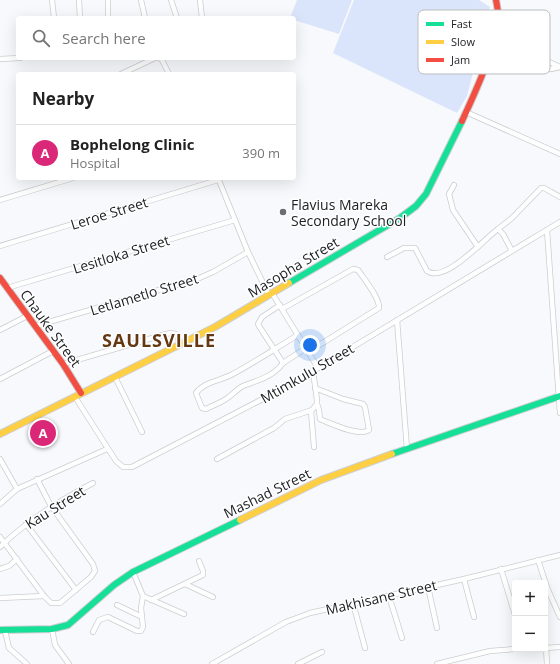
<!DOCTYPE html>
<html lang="en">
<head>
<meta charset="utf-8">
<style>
  :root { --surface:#fff; --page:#f6f6f6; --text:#222; --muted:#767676; --line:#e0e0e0; --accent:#db2777 }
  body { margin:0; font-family:"Open Sans",sans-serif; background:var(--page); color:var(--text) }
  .controls { position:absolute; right:12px; bottom:12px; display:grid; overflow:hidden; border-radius:4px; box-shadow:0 4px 16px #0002 }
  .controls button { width:36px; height:36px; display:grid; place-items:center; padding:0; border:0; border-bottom:1px solid var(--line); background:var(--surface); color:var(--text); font:20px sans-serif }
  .you { position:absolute; left:310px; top:345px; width:14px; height:14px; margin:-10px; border:3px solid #fff; border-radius:50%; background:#1a73e8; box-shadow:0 0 0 6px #1a73e833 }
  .badge { display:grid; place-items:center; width:26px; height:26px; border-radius:50%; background:var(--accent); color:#fff; font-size:13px; font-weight:700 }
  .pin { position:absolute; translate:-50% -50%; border:2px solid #fff; box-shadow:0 1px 4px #0006 }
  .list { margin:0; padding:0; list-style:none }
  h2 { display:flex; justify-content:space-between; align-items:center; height:52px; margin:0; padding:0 16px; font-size:17px }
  h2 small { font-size:13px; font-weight:400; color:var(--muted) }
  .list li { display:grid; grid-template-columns:26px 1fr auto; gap:12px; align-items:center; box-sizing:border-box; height:56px; padding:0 16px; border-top:1px solid var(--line) }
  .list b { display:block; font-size:15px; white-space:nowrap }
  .list p { margin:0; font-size:13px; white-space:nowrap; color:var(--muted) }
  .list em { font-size:13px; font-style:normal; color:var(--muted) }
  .icon { flex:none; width:22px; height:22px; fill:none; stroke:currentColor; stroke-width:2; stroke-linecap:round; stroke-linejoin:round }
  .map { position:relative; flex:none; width:560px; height:664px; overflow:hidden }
  .search { position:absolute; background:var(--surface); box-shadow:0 4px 16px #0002; left:16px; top:16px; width:280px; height:44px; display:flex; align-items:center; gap:10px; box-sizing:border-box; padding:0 14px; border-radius:4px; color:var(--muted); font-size:15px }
  .panel { position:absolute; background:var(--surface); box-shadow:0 4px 16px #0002; left:16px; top:72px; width:280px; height:108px; border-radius:4px }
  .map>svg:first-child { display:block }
  .green { fill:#dae5fb }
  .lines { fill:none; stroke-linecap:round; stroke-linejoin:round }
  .street-casing { stroke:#ccced1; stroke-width:6 }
  .fast-casing { stroke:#ccced1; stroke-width:8 }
  .slow-casing { stroke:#ccced1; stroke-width:8 }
  .jam-casing { stroke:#ccced1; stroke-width:8 }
  .street { stroke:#fefeff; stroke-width:4.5 }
  .fast { stroke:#16e098; stroke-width:6 }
  .slow { stroke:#ffcf43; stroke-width:6 }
  .jam { stroke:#f24e42; stroke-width:6 }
  .poi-dot { fill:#6c6d71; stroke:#fff; stroke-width:1.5 }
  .labels { text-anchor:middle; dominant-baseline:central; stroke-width:3; stroke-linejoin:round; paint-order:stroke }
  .poi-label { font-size:14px; fill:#202226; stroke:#fff; text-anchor:start }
  .street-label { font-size:14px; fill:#202226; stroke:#fff }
  .district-label { font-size:18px; font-weight:bold; letter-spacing:1px; fill:#653814; stroke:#fff }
  .key { fill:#fff; stroke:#bcbdbe; stroke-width:1 }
  .key-label { font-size:11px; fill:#202226 }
</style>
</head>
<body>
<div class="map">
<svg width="560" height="664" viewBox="0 0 560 664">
  <rect width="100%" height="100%" fill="#f8f9fc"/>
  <!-- green -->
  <g class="green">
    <path d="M297,0H352L339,34L294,20V18H290Z"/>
    <path d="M354,0H479L490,7L467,96L457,113L333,53Z"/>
  </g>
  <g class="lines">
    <defs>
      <g id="street">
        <path d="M52,0L54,18"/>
        <path d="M79,0L80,18"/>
        <path d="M108,0V18"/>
        <path d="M141,0L145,18"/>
        <path d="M171,0L177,18"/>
        <path d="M200,0L202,18"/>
        <path d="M159,58L162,60L169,74"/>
        <path d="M0,59L20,58"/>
        <path d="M560,67C550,70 537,71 528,64L527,57L529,54L534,55L560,67"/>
        <path d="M121,74L155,58"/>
        <path d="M466,112L560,154"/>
        <path d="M218,178L248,252L269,295"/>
        <path d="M454,185L449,194L453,210L478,247"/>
        <path d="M0,200L73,178"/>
        <path d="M498,229L512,218L541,188H544L560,197"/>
        <path d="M547,230L560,413"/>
        <path d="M0,246L218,180"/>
        <path d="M387,257L404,248H415L427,271C445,284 484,239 498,229L503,234L512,251"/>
        <path d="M7,288L235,220"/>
        <path d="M272,293L318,368"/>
        <path d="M280,305L262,317L258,324L259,326L283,363C273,377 258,380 243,386C237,389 232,395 226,399C220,403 212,406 206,409L202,408L196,393C204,382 219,381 231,375C254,363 276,348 298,335"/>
        <path d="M282,309L353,269L358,270C364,279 380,298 379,308L308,352"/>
        <path d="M397,320L407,449"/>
        <path d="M35,326L197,279L213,272L248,252"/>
        <path d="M0,330L27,316"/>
        <path d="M283,363L306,348"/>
        <path d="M63,364L166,334L171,333L176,334L181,345"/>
        <path d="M115,377L142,432"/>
        <path d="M0,379L53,351"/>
        <path d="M315,388L343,399L363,404L365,407L369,430C360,437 332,424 322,420L320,419L319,410L317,404"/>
        <path d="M75,397L116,461L123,467H132L278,391L313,371L560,222"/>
        <path d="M311,411L314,447"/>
        <path d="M0,459L17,489"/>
        <path d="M217,459L274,428L285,419L312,410L317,404V400L313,371"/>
        <path d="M0,504L17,489L107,449"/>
        <path d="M26,524L76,590"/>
        <path d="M0,537L44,596L51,603H60L91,577L95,571L93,564L51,506L37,479"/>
        <path d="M0,547C29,519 58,502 93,483"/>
        <path d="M538,560L548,590L560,617"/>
        <path d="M0,569L9,566L17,559"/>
        <path d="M501,569L515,615"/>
        <path d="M133,572L143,596L184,614"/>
        <path d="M464,579L474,617"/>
        <path d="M185,584L213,597"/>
        <path d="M428,587L437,628"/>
        <path d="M389,596L402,638"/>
        <path d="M0,598L44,596"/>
        <path d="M151,600L203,575V571L199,561"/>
        <path d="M353,603L365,648"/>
        <path d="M117,605L142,617"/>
        <path d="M52,629L55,645L69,664"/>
        <path d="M5,631L9,648L27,664"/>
        <path d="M93,632L99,620L108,617L137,631H141L143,627L141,608L143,596"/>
        <path d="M545,648L560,647"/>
        <path d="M546,648L547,664"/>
        <path d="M212,664L286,622L310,613L464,579L560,555"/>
        <path d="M298,664L322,652"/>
        <path d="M437,664L490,651L515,649"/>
      </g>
      <g id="fast">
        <path d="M289,283L400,218L416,206L426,194L462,121"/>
        <path d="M392,454L560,396"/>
        <path d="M0,630L52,629L68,625L114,585L133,572L240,520"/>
      </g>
      <g id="slow">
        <path d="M0,434L215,327L289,283"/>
        <path d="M240,520L321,480L392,454"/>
      </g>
      <g id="jam">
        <path d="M462,121C474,95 498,44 498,15C498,10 497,5 496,0"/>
        <path d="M0,278L63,364L81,393"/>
      </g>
    </defs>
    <!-- street casing -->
    <use href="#street" class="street-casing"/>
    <!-- fast casing -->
    <use href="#fast" class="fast-casing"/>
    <!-- slow casing -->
    <use href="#slow" class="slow-casing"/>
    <!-- jam casing -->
    <use href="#jam" class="jam-casing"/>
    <!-- street -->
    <use href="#street" class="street"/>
    <!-- fast -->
    <use href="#fast" class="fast"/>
    <!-- slow -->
    <use href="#slow" class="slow"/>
    <!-- jam -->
    <use href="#jam" class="jam"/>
  </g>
  <!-- markers -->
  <circle class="poi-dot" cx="283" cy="212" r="4"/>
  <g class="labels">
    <!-- poi labels -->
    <g class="poi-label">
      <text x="291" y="204">Flavius Mareka<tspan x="291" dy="16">Secondary School</tspan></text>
    </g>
    <!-- street labels -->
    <g class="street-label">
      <text transform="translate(109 213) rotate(-17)">Leroe Street</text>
      <text transform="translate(121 254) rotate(-17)">Lesitloka Street</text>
      <text transform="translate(293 267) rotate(-31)">Masopha Street</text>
      <text transform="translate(144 294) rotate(-17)">Letlametlo Street</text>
      <text transform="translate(51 328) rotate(54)">Chauke Street</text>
      <text transform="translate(307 373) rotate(-30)">Mtimkulu Street</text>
      <text transform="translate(267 493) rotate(-26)">Mashad Street</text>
      <text transform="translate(55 507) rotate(-32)">Kau Street</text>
      <text transform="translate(381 597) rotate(-13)">Makhisane Street</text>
    </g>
    <!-- district labels -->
    <g class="district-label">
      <text x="159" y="340">SAULSVILLE</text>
    </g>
  </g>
  <!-- legend -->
  <rect x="418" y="10" width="132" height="64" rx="6" class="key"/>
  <rect x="426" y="22" width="18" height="4" fill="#16e098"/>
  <rect x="426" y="40" width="18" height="4" fill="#ffcf43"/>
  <rect x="426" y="58" width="18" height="4" fill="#f24e42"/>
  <g class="key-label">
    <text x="451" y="28">Fast</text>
    <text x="451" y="46">Slow</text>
    <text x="451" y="64">Jam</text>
  </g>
</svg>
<div class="controls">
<button>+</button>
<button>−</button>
</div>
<div class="you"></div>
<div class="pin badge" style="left:43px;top:433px">A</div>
<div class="search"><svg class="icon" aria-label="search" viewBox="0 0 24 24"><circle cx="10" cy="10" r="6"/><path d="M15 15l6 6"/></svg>Search here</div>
<section class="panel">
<h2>Nearby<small></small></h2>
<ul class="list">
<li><span class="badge">A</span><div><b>Bophelong Clinic</b><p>Hospital</p></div><em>390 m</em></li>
</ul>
</section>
</div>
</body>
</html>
